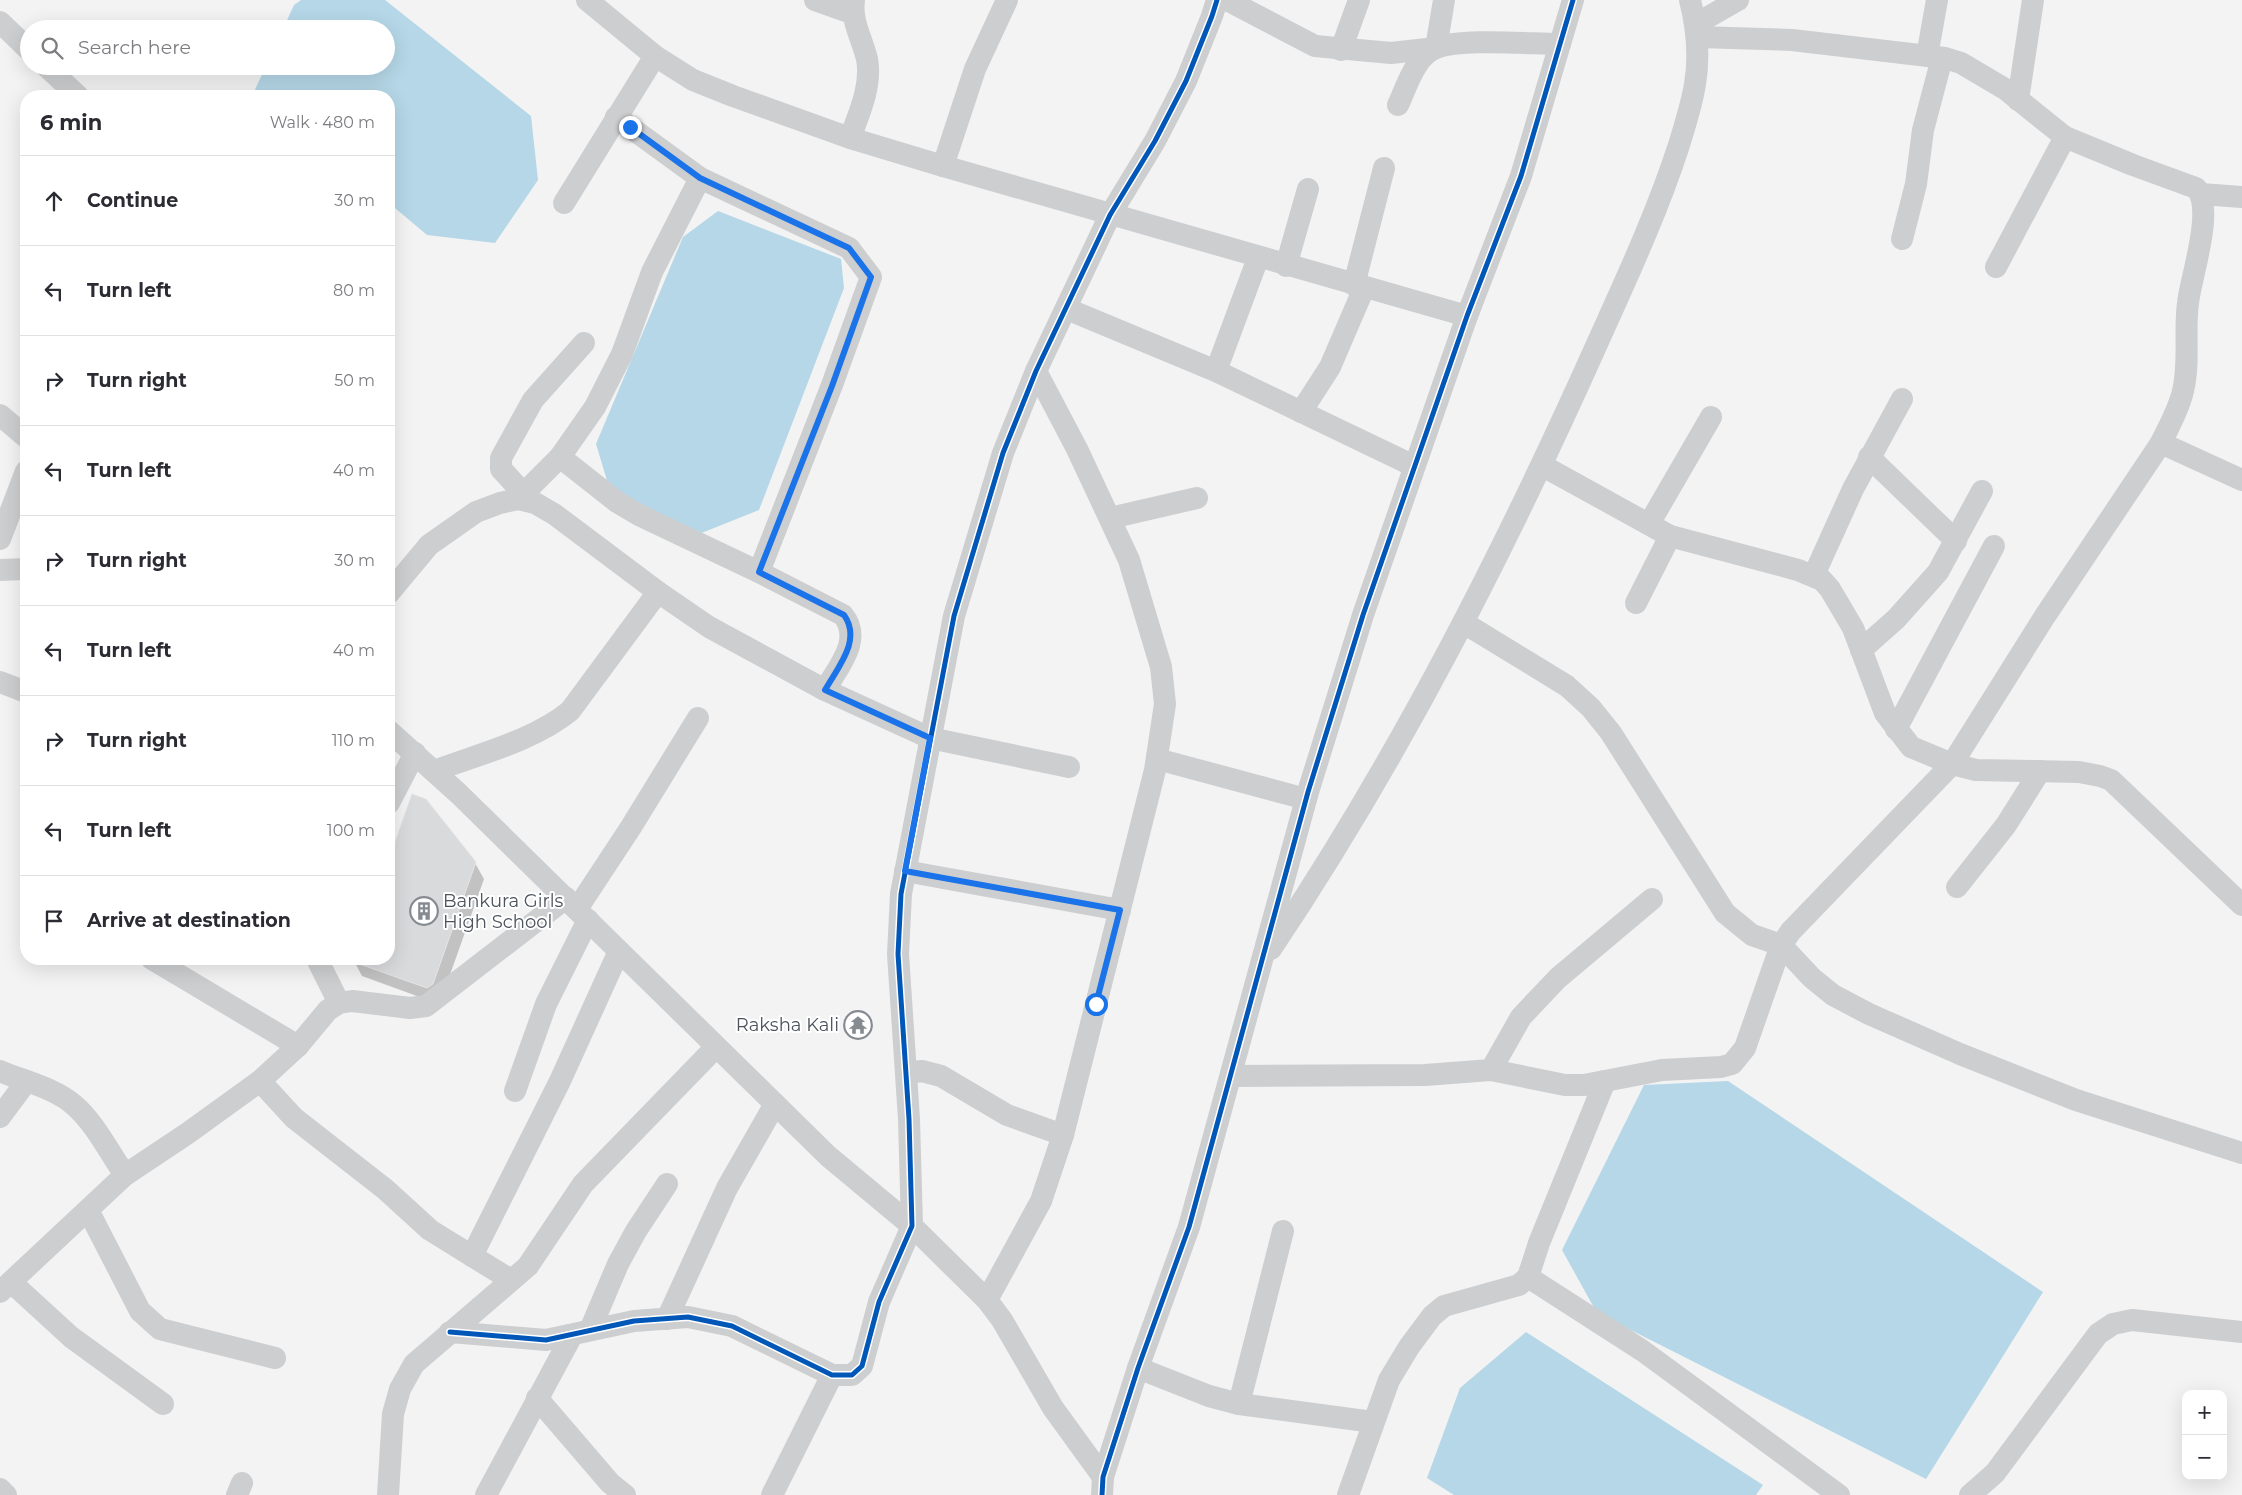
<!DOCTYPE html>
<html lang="en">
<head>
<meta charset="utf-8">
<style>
  :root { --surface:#fff; --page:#f2f2f3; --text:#2b2b33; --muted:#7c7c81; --line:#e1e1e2 }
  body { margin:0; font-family:Montserrat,sans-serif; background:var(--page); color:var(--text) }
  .controls { position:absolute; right:15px; bottom:15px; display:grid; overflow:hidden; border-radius:10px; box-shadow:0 5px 20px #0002 }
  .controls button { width:45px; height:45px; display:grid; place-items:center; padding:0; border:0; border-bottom:1px solid var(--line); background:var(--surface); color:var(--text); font:25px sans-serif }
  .stop { position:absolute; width:15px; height:15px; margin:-11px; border:4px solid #1a73e8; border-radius:50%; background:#fff }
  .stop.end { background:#1a73e8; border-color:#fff; box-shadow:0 1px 5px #0008 }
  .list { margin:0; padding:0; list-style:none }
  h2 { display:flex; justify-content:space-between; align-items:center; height:65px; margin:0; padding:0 20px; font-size:21px }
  h2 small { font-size:16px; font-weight:400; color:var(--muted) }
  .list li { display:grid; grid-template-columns:32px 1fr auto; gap:15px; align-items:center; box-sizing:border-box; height:90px; padding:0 20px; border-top:1px solid var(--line) }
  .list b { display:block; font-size:19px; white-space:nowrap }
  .list em { font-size:16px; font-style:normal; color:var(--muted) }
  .icon { flex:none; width:28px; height:28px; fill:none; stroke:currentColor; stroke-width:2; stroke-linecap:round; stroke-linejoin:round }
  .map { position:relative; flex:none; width:2242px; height:1495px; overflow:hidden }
  .search { position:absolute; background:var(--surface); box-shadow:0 5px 20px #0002; left:20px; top:20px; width:375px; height:55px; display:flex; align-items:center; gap:12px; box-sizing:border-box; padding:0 18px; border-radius:28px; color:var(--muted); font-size:19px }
  .panel { position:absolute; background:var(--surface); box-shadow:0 5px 20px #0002; left:20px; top:90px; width:375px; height:875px; border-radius:20px }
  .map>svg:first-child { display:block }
  .water { fill:#b5d7e7 }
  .shadow { fill:#0003 }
  .building { fill:#d9dadc; stroke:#e5e5e5 }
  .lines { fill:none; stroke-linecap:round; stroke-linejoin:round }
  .minor { stroke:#cdced0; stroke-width:22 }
  .cycleway-casing { stroke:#fff; stroke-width:8 }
  .cycleway { stroke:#0057b8; stroke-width:5 }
  .route { stroke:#1a73e8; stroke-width:6 }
  .labels { text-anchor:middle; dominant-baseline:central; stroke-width:4; stroke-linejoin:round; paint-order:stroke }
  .poi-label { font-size:18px; fill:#4c535d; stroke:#fff; text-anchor:start }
</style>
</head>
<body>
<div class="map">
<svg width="2242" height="1495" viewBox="0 0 2242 1495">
  <rect width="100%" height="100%" fill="#f3f3f3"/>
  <!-- water -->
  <g class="water">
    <path d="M301,0H385L531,116L538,180L495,243L427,235L389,203V96H252L266,66H386V29H283L294,5Z"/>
    <path d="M718,211L841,259L844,288L759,510L699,534L609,487L596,444L683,237Z"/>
    <path d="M1728,1081L2043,1292L1926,1479L1597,1313L1562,1250L1644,1085Z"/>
    <path d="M1526,1332L1763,1485L1756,1495H1454L1427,1478L1460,1388Z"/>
  </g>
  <!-- shadow -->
  <path class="shadow" d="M413,796L475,863L484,879L441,1000L436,1003L362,976L354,961V959H389V863Z"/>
  <!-- building -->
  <path class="building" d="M412,794L426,799L476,862L433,984L427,988L351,961V959H389V859Z"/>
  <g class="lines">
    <!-- minor -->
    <g class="minor">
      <path d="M587,0L655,56L693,80L733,96L850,138L943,166L1467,316"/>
      <path d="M815,0L852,13"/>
      <path d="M1227,0L1315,46L1391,53L1436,48L1444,0"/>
      <path d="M0,22L29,50"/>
      <path d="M1696,24L1738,0"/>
      <path d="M1698,37L1792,40L1945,58L1961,63L2005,89L2065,137L2133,165L2196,188C2215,208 2191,276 2188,303C2184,332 2190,362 2183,391C2179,409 2169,426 2161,443L2242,480"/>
      <path d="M1341,50L1359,0"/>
      <path d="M1927,56L1937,0"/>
      <path d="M46,66L78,96"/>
      <path d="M2018,100L2033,0"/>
      <path d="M1398,105C1407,86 1415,56 1436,48C1461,38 1531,44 1560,44"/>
      <path d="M616,117L700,178L849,248L871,277L832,385L759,572L843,615C863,640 838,667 825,690"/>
      <path d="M850,138C859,114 872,86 867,59C862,38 851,22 854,0"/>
      <path d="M943,166L975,69L1007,0"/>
      <path d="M2201,194L2242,197"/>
      <path d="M564,203L655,56"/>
      <path d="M1902,239L1916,184L1923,130L1942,58"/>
      <path d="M1286,266L1308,189"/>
      <path d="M1996,267L2065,137"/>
      <path d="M1354,285L1384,168"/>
      <path d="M1067,309L1216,371L1414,466"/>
      <path d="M1216,371L1258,258"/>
      <path d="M1301,412L1330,367L1364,288"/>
      <path d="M0,415L26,437"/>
      <path d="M560,457L617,502L639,515L759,572"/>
      <path d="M1869,457L1956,541"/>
      <path d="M1543,466L1670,536L1798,570L1822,580L1830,589L1853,628L1885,713L1911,747L1952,764L1976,770L2079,772L2100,776L2111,780L2242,905"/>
      <path d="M524,494L501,469V458L533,400L584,343"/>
      <path d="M518,499L560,457L595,407L622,354L652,272L700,178"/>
      <path d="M1110,518L1197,498"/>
      <path d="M1649,524L1711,417"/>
      <path d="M0,539L26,471"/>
      <path d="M0,570L26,569"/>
      <path d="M1814,575L1853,489L1902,399"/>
      <path d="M389,593L429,545L476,512L500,503L518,499L535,503L554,514L658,592L709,627L825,690L930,738L1069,767"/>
      <path d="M1636,603L1670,536"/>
      <path d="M1464,623L1567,686L1591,708L1611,733L1725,913L1752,935L1781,945L1812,978L1833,995L1869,1014L1960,1054L2076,1100L2242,1153"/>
      <path d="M1861,650L1896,619L1938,572L1982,491"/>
      <path d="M0,682L26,692"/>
      <path d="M1896,729L1994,546"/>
      <path d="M389,731L459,794L828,1156L912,1226L987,1300L1002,1320L1053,1408L1103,1477"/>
      <path d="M1157,759L1306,799"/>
      <path d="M434,771C479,754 533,741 570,711L658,592"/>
      <path d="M389,803L415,753"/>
      <path d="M905,871L1120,910"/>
      <path d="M1957,887L2006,825L2040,771"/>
      <path d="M577,909L631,827L698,718"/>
      <path d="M1271,949C1401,755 1506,548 1601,335C1629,273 1658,210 1679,145C1685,125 1692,104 1695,84C1700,55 1697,28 1690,0"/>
      <path d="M152,959L298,1046"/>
      <path d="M317,959L339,1003"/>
      <path d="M1491,1070L1521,1017L1558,978L1652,899"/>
      <path d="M0,1071C23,1081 55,1088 74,1105C95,1123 109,1152 125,1175"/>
      <path d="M906,1073L922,1071L941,1076L1007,1115L1063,1135"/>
      <path d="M1231,1076L1425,1075L1491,1070L1565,1085H1584L1662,1070L1721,1067L1732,1064L1745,1048L1781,945L1791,931L1952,764L2045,616L2161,443"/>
      <path d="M260,1081L294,1118L385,1189L430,1230L511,1280"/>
      <path d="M515,1091L546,1004L588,920"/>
      <path d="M0,1117L26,1082"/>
      <path d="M88,1210L140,1311L160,1329L275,1358"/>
      <path d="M472,1256L560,1081L619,951"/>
      <path d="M1528,1277L1643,1351L1839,1495"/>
      <path d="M11,1282L71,1337L163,1404"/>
      <path d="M0,1292L125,1175L188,1133L260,1081L298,1046L328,1010L339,1003L352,1001L410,1008L426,1006L566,898"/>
      <path d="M987,1300L1041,1201L1063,1135L1155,770L1165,704L1161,667L1129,560L1077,449L1036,371"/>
      <path d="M667,1319L727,1188L775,1104"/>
      <path d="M590,1330L618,1264L636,1231L667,1184"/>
      <path d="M450,1332L546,1340L634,1321L688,1317L732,1326L832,1375H852L862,1366L879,1302L912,1226L909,1119L898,954L901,894L954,616L1003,453L1036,371L1110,215L1155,141L1186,81L1212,16L1217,0"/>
      <path d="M1138,1368L1209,1396L1239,1404L1373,1422"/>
      <path d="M537,1398L610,1483L625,1495"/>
      <path d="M1239,1404L1283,1231"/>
      <path d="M0,1489L6,1495"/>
      <path d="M237,1495L242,1483"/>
      <path d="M388,1495L393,1414L400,1389L414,1364L528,1266L583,1184L716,1047"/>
      <path d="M486,1495L571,1337"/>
      <path d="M772,1495L832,1375"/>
      <path d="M1102,1495L1103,1477L1138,1368L1189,1227L1308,792L1363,615L1467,316L1521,176L1573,0"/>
      <path d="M1348,1495L1389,1380L1409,1347L1432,1316L1444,1306L1519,1285L1528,1277L1539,1243L1605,1081"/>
      <path d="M1970,1495L1995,1473L2098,1334L2113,1324L2132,1320L2242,1332"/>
    </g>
    <defs>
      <g id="cycleway">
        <path d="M450,1332L546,1340L634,1321L688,1317L732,1326L832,1375H852L862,1366L879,1302L912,1226L909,1119L898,954L901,894L954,616L1003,453L1036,371L1110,215L1155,141L1186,81L1212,16L1217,0"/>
        <path d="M1102,1495L1103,1477L1138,1368L1189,1227L1308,792L1363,615L1467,316L1521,176L1573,0"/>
      </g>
    </defs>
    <!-- cycleway casing -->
    <use href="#cycleway" class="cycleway-casing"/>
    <!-- cycleway -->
    <use href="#cycleway" class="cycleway"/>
  </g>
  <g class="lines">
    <!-- route -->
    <path class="route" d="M630,127L700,178L849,248L871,277L832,386L759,572L844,615C862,640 838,667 825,690L930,738L905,871L1120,910L1096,1004"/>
  </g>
  <!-- icons -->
  <defs>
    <symbol id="building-ring" viewBox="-11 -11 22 22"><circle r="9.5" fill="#fff" stroke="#868b92" stroke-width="1.5"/><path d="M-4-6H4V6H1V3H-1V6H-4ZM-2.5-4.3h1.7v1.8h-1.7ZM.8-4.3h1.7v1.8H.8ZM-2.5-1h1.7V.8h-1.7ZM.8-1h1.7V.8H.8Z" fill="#868b92"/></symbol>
    <symbol id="temple-ring" viewBox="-11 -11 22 22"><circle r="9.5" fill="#fff" stroke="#868b92" stroke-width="1.5"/><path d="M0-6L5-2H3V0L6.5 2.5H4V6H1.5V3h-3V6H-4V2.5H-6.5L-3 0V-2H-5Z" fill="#868b92"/></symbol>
  </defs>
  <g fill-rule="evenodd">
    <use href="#building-ring" x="408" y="895" width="32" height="32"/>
    <use href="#temple-ring" x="842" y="1009" width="32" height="32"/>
  </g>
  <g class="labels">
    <!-- poi labels -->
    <g class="poi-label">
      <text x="443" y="901">Bankura Girls<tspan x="443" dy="21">High School</tspan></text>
      <text x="839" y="1025" text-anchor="end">Raksha Kali</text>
    </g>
  </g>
</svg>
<div class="controls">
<button>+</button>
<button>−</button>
</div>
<div class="stop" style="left:1096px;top:1004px"></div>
<div class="stop end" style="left:630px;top:127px"></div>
<div class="search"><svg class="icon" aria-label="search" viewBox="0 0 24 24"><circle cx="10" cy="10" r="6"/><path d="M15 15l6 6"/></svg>Search here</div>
<section class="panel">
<h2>6 min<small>Walk · 480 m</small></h2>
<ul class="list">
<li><svg class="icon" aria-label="ahead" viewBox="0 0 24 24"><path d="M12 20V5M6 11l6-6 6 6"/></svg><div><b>Continue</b></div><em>30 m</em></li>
<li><svg class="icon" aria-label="left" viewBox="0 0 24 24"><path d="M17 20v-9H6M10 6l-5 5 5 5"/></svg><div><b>Turn left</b></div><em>80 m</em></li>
<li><svg class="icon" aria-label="right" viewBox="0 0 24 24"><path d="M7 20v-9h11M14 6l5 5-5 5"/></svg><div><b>Turn right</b></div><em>50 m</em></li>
<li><svg class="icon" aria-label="left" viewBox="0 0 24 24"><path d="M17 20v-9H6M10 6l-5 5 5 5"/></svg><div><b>Turn left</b></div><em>40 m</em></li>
<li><svg class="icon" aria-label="right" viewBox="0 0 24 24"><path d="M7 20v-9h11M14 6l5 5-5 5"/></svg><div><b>Turn right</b></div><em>30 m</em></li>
<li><svg class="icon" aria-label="left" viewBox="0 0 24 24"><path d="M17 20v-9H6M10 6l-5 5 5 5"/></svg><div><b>Turn left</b></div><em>40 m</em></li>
<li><svg class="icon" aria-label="right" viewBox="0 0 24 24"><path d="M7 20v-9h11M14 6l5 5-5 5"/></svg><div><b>Turn right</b></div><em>110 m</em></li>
<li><svg class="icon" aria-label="left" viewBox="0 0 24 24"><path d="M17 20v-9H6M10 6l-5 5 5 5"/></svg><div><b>Turn left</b></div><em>100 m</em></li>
<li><svg class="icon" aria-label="arrive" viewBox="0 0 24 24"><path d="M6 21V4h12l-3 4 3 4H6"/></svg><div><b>Arrive at destination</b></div></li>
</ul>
</section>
</div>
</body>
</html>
